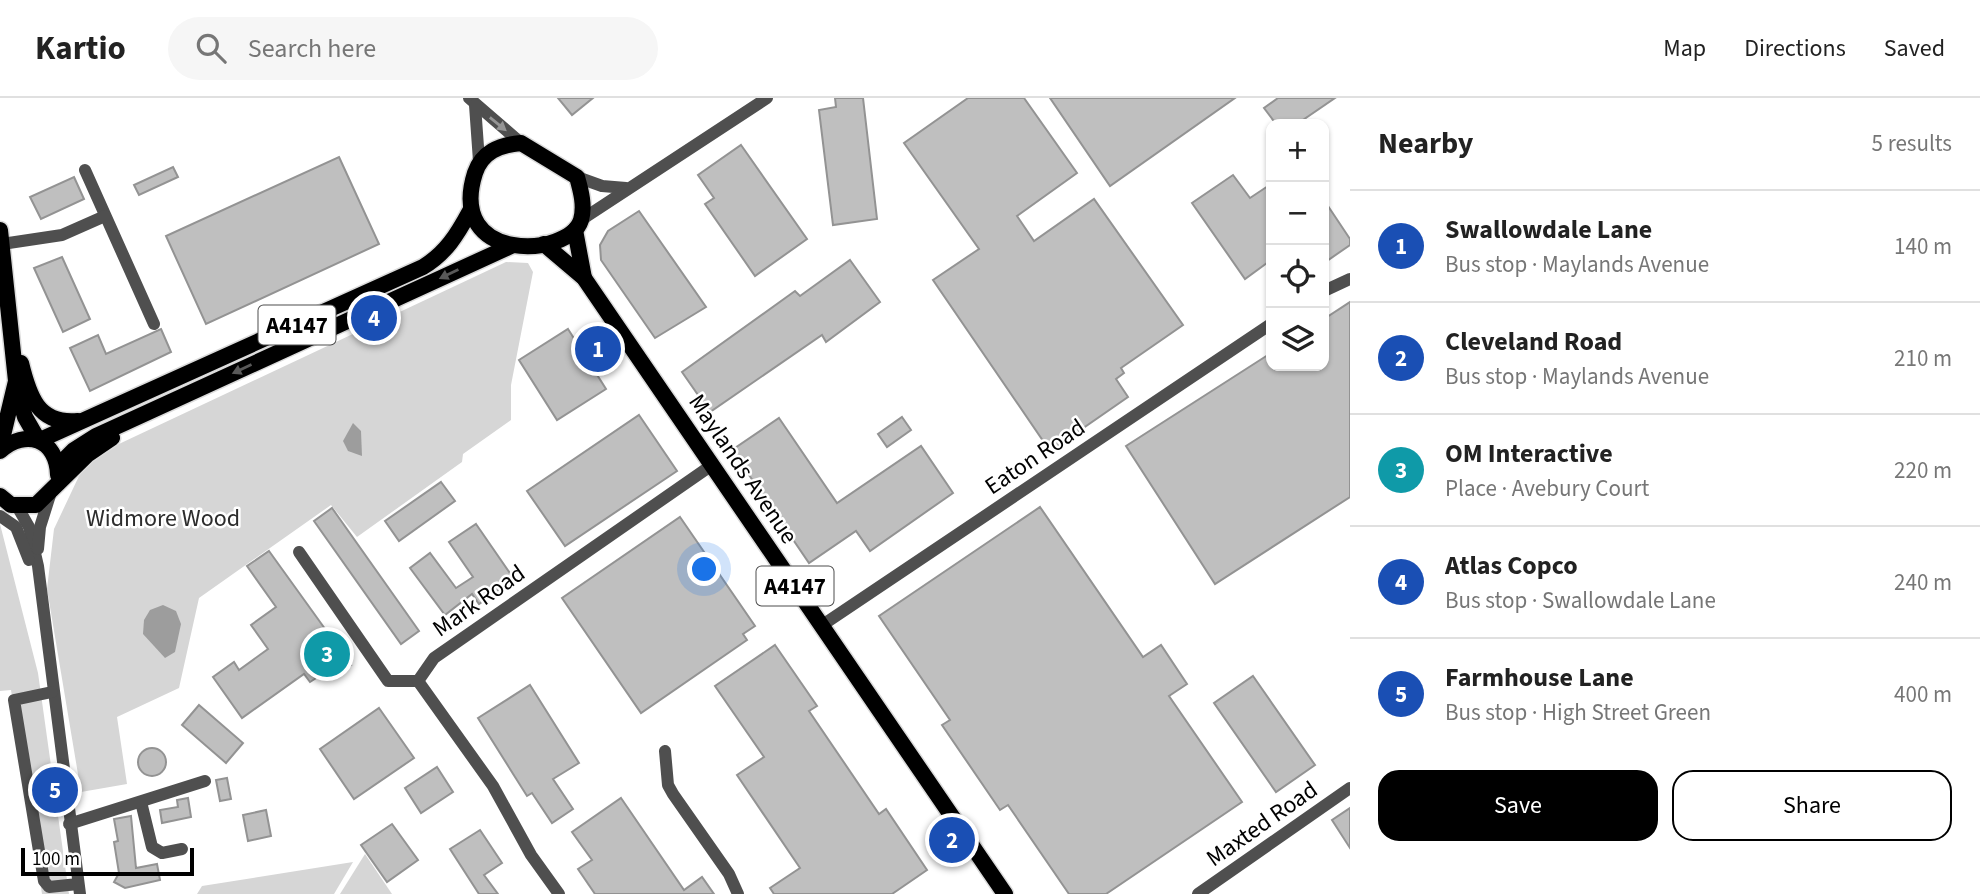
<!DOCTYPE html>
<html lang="en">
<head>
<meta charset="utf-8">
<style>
  :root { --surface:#fff; --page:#f6f6f6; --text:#222; --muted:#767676; --line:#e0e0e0; --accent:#000 }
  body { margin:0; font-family:"Source Sans 3",sans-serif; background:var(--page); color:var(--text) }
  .controls { position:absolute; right:21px; top:21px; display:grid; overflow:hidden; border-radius:14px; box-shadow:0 2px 5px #0004 }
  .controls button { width:63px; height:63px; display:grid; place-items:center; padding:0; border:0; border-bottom:2px solid var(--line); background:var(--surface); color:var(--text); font:35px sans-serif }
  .scale { position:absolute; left:21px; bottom:18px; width:173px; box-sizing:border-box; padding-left:7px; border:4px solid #000; border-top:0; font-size:19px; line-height:24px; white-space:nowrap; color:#000; -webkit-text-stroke:5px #fff; paint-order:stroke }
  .you { position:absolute; left:705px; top:472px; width:24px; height:24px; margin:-18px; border:5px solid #fff; border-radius:50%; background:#1a73e8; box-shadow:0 0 0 10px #1a73e833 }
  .badge { display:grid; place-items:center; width:46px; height:46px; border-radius:50%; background:var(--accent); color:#fff; font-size:23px; font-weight:700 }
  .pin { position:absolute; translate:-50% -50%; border:4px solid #fff; box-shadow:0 2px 7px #0006 }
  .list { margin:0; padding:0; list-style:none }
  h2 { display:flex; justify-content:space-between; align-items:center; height:91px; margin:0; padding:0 28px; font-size:30px }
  h2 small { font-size:23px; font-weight:400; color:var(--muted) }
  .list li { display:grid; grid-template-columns:46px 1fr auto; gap:21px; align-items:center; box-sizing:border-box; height:112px; padding:0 28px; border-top:2px solid var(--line) }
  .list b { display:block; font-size:26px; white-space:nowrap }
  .list p { margin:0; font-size:23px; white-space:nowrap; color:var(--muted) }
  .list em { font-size:23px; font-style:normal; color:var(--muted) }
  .actions { display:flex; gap:14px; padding:21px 28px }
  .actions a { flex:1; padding:16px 0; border:2px solid var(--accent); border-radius:21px; text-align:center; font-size:24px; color:var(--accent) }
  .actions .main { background:var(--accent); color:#fff }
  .icon { flex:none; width:38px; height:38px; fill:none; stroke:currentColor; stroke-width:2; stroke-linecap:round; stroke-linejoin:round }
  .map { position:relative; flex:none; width:1350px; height:796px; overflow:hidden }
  header { display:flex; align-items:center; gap:42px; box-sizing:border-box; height:98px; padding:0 35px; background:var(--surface); border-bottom:2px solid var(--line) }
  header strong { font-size:33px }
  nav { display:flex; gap:38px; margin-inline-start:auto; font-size:24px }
  .search { width:490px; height:63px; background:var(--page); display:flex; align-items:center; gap:18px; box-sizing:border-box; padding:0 24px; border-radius:38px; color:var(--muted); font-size:26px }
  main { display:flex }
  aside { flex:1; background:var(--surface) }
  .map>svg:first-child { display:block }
  .green { fill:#d6d6d6 }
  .water { fill:#9d9d9d }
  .building { fill:#bfbfbf; stroke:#939393; stroke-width:2 }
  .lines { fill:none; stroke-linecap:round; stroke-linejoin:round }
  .major-casing { stroke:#dbdbdb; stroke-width:19 }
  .minor { stroke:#4f4f4f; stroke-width:12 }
  .major { stroke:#000; stroke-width:16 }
  .oneway { fill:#959595 }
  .oneway2 { fill:#595959 }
  .labels { text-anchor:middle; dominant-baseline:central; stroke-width:5; stroke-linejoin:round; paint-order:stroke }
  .shield { fill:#fff; stroke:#4c4c4c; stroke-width:2 }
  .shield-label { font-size:23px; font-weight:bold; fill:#000 }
  .street-label { font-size:24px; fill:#000; stroke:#fff }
  .park-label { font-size:24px; fill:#2d2d2d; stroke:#fff }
</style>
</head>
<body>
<header>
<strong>Kartio</strong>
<div class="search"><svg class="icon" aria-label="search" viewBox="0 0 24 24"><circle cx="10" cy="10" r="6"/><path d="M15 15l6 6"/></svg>Search here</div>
<nav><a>Map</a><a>Directions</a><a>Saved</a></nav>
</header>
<main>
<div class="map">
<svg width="1350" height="796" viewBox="0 0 1350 796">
  <rect width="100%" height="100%" fill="#fff"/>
  <!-- green -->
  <g class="green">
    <path d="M506,164L528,165L533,174L511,287V322L463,356L462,364L357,439L331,407L199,500L179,590L117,619L127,686L81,694L47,491L54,431L87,361Z"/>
    <path d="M0,426L38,575L69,796H42L11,592L0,593Z"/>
    <path d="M365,756L392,796H340Z"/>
    <path d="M353,764L334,796H197L202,788Z"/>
  </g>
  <!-- water -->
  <g class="water">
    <path d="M353,325L361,333L362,358L348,353L343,343Z"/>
    <path d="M163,507L176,513L181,526L175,554L165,560L143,536L144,522L150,512Z"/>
  </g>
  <!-- building -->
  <g class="building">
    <path d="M558,0H593L572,17Z"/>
    <path d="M835,0H863L877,121L833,127L819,12L836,9Z"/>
    <path d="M968,0H1024L1077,75L1017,118L1034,143L1094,101L1183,227L1121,270L1124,275L1116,281L1128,299L1050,353L933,182L979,151L904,45Z"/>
    <path d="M1050,0H1235L1110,88Z"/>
    <path d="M1278,0H1335L1297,26H1276L1264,10Z"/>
    <path d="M741,47L807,141L755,178L705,106L714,100L698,77Z"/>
    <path d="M339,59L379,146L206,226L166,138Z"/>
    <path d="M173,69L178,79L139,97L134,87Z"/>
    <path d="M1233,77L1250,100L1271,86V162L1245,181L1192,105Z"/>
    <path d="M74,79L84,101L41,121L30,99Z"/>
    <path d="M1324,102L1350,141V147L1324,165Z"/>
    <path d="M639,113L706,209L655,240L601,162L600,147L608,133Z"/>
    <path d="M62,159L90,221L63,234L34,170Z"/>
    <path d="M850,162L880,204L826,244L822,237L710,314L682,274L795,193L800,198Z"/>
    <path d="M1350,204V399L1215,486L1126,348L1271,255V268H1324V221Z"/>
    <path d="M161,231L171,254L90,293L70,250L98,237L106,256Z"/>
    <path d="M568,231L606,291L557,322L519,262Z"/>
    <path d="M639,317L677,373L565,448L527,393Z"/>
    <path d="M902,319L911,332L887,349L878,336Z"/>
    <path d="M779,320L837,405L921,348L953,395L870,453L856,433L809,465L732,352Z"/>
    <path d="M441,384L455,403L399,443L385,423Z"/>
    <path d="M1040,409L1143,559L1161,547L1187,586L1169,598L1242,704L1106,796H1069L1008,707L1000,712L942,627L950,622L879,518Z"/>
    <path d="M332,410L419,533L401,546L314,423Z"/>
    <path d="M680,419L755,528L743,536L747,542L641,615L562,500Z"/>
    <path d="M476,426L514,481L479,506L472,496L445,517L410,470L430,455L456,490L473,479L449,444Z"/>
    <path d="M269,453L351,567L331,581L324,575L310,584L304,576L242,620L213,579L234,564L239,572L268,551L251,527L276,509L247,468Z"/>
    <path d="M775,547L817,608L809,613L879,716L886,711L927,772L892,796H774L770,790L800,770L737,677L764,659L715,588Z"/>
    <path d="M1253,578L1315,667L1276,694L1214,605Z"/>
    <path d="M530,587L579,665L553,681L573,711L552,725L532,695L527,698L478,620Z"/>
    <path d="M199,607L243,645L226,665L182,627Z"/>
    <path d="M379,610L414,660L354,701L320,651Z"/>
    <circle cx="152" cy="664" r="14"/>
    <path d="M437,669L453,694L421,715L405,690Z"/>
    <path d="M227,680L231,701L220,703L216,682Z"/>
    <path d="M188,700L191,719L162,725L160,712L178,709L177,702Z"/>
    <path d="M621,700L684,792L702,779L714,796H595L578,771L592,762L572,734Z"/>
    <path d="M1350,710V750L1332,722Z"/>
    <path d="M266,712L271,738L248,743L243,717Z"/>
    <path d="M131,718L136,770L157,766L160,782L125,790L114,784L119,775L114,744L118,743L114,721Z"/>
    <path d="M392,726L418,762L387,784L361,747Z"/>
    <path d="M480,732L502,765L484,777L498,796H479L450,751Z"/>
  </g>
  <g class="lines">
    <defs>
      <g id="major">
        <path d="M521,45L577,79C581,93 585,108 581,122C569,160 446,166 475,75C482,54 499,47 521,45Z"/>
        <path d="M0,132L16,283L0,350"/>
        <path d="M575,132L584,180"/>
        <path d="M544,146L584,180L1005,796"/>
        <path d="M21,265C29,298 38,327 78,323"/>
        <path d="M17,292L25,319L37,340"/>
        <path d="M40,342L423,169C446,155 457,137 470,113"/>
        <path d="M0,353C26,330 57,341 58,377"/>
        <path d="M58,368L74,352L96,338L511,148"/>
        <path d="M0,398L11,407H36L87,357L112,340"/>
      </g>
    </defs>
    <!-- major casing -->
    <use href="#major" class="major-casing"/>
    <!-- minor -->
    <g class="minor">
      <path d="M469,0L521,45"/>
      <path d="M475,7L479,63"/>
      <path d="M85,72L154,226"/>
      <path d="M577,79L602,88L626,90"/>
      <path d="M581,122L767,0"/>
      <path d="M2,146L62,137L105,118"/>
      <path d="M1324,193L1350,181"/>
      <path d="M17,408L29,429L38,468L80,796"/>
      <path d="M0,418L16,429L29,462"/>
      <path d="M38,451L40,429L51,394"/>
      <path d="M299,454L388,583H418"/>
      <path d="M821,528L1271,226"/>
      <path d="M52,594L14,602L44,783L49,789L78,786"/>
      <path d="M665,653L668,687L673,696L729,776L738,796"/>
      <path d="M141,704L152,749L162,755L182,751"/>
      <path d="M69,726L205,683"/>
      <path d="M559,796L531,757L493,688L418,583L434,560L712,367"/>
      <path d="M1198,796L1350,690"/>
    </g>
    <!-- major -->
    <use href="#major" class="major"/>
  </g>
  <!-- one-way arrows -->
  <defs><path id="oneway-solid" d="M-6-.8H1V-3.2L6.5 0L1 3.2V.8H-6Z" transform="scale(1.75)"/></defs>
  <use class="oneway" href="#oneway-solid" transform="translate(498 26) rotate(39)"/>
  <g class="oneway2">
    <use href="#oneway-solid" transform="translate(449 176) rotate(154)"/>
    <use href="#oneway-solid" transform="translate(242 271) rotate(155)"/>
  </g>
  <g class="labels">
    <!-- shield labels -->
    <g class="shield">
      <rect x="258.5" y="207.5" width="77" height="39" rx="5"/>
      <rect x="756.5" y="468.5" width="77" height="39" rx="5"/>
    </g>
    <g class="shield-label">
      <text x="297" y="227">A4147</text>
      <text x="795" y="488">A4147</text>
    </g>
    <!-- street labels -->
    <g class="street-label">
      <text transform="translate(1035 359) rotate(-34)">Eaton Road</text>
      <text transform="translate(743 371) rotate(56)">Maylands Avenue</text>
      <text transform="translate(479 503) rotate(-35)">Mark Road</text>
      <text transform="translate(1262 726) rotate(-35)">Maxted Road</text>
    </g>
    <!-- park labels -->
    <g class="park-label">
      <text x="163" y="420">Widmore Wood</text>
    </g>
  </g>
</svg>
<div class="controls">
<button>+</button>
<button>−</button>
<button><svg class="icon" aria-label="locate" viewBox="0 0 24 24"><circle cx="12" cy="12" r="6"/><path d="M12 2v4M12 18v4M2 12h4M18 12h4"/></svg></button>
<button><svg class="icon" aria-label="layers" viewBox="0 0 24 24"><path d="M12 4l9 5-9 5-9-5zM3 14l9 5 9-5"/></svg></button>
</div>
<div class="scale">100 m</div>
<div class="you"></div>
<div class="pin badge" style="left:598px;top:251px;background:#1a4fb4">1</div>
<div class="pin badge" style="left:952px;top:742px;background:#1a4fb4">2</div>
<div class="pin badge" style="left:327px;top:556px;background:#0f9aa8">3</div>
<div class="pin badge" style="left:374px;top:220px;background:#1a4fb4">4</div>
<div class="pin badge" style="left:55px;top:692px;background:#1a4fb4">5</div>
</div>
<aside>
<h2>Nearby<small>5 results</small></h2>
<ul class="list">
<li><span class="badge" style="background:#1a4fb4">1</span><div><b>Swallowdale Lane</b><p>Bus stop · Maylands Avenue</p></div><em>140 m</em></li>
<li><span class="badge" style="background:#1a4fb4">2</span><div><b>Cleveland Road</b><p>Bus stop · Maylands Avenue</p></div><em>210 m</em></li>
<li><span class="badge" style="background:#0f9aa8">3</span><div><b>OM Interactive</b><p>Place · Avebury Court</p></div><em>220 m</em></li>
<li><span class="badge" style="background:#1a4fb4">4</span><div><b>Atlas Copco</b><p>Bus stop · Swallowdale Lane</p></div><em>240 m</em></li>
<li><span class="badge" style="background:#1a4fb4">5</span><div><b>Farmhouse Lane</b><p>Bus stop · High Street Green</p></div><em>400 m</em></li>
</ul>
<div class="actions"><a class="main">Save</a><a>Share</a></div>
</aside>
</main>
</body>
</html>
